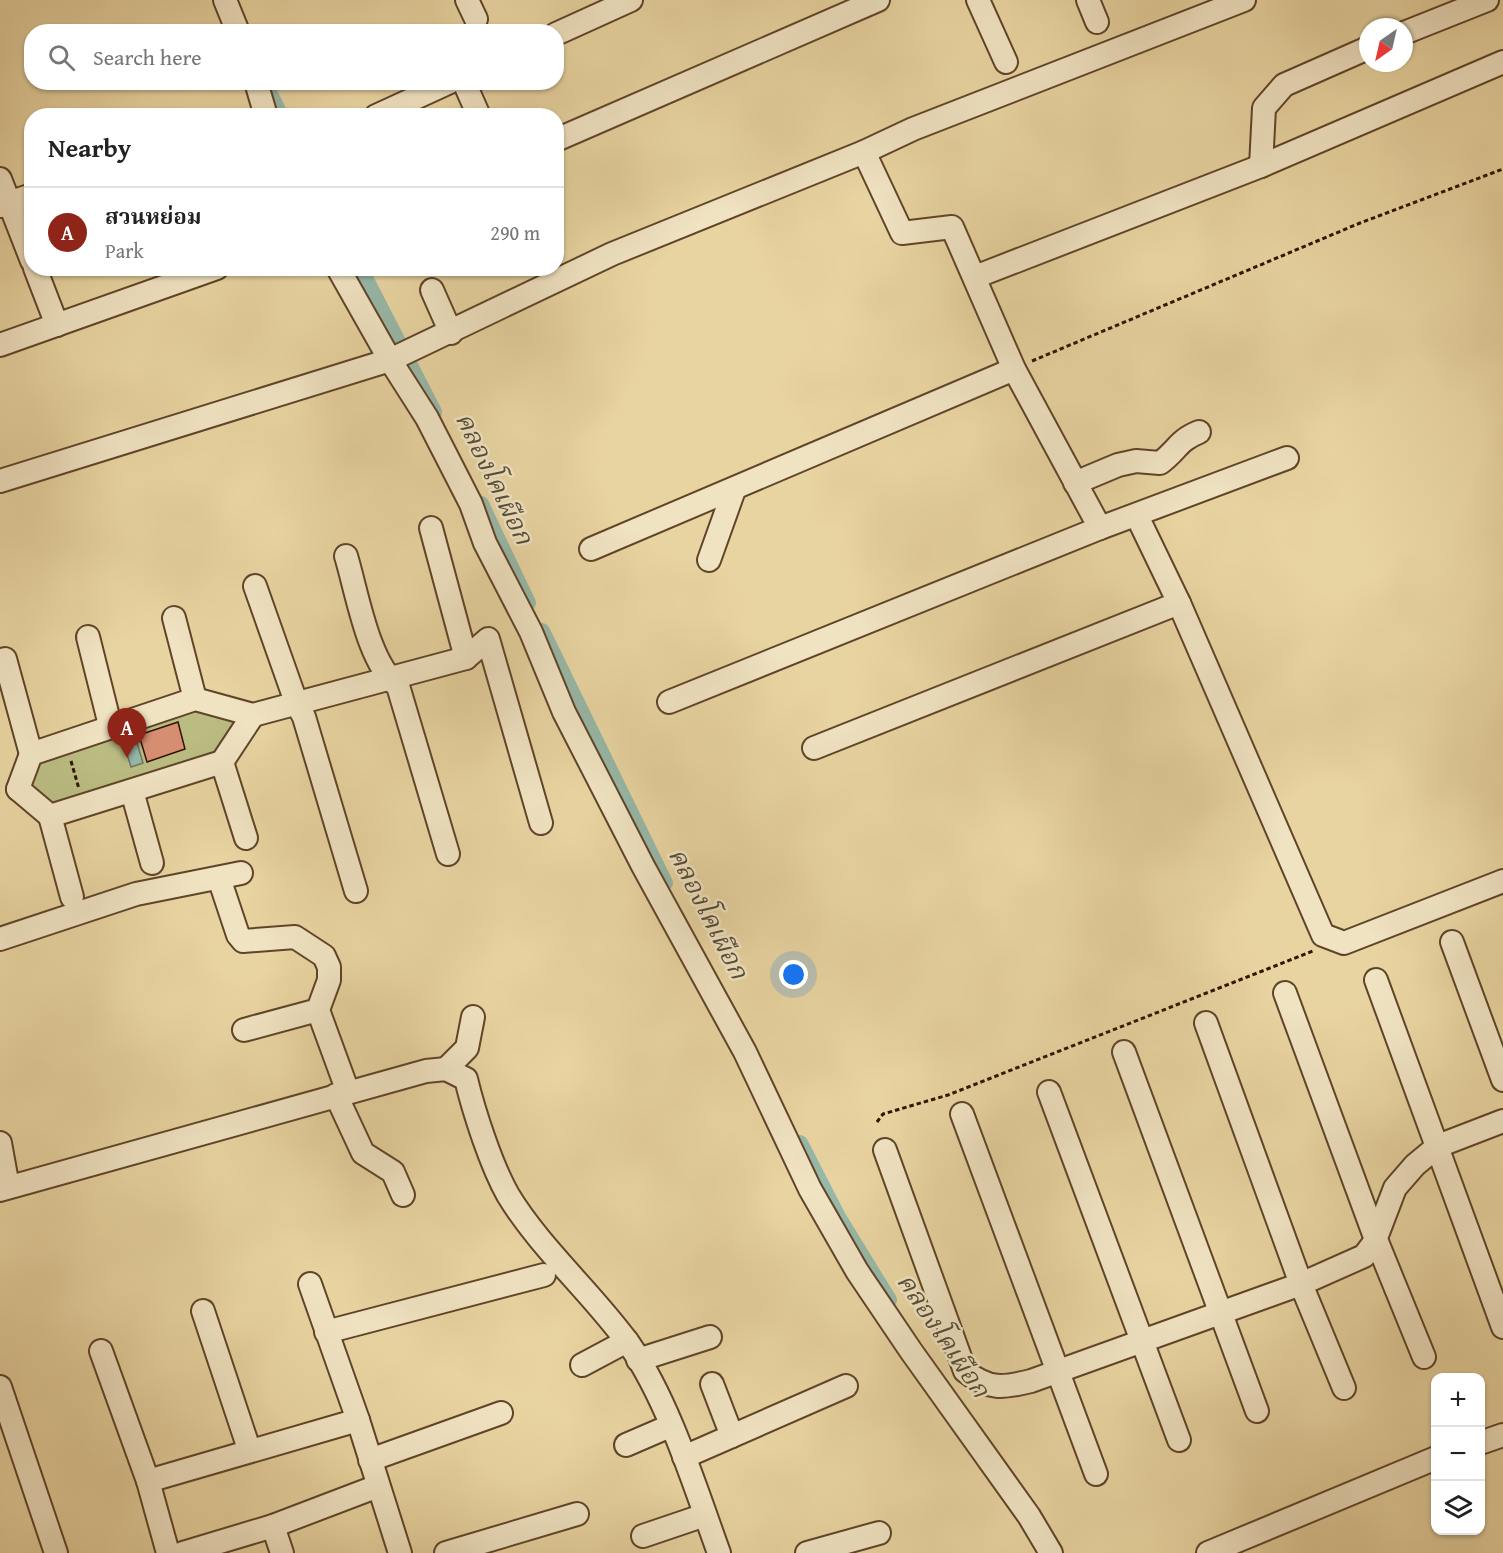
<!DOCTYPE html>
<html lang="en">
<head>
<meta charset="utf-8">
<style>
  :root { --surface:#fff; --page:#f2f2f2; --text:#222; --muted:#767676; --line:#e0e0e0; --accent:#8f2418 }
  body { margin:0; font-family:"Gentium Book Plus","Noto Serif Thai",serif; background:var(--page); color:var(--text) }
  .controls { position:absolute; right:18px; bottom:18px; display:grid; overflow:hidden; border-radius:12px; box-shadow:0 2px 4px #0004 }
  .controls button { width:54px; height:54px; display:grid; place-items:center; padding:0; border:0; border-bottom:2px solid var(--line); background:var(--surface); color:var(--text); font:30px sans-serif }
  .compass { position:absolute; left:1359px; top:18px; width:54px; height:54px; border-radius:50%; background:var(--surface); box-shadow:0 2px 4px #0004; rotate:214deg }
  .you { position:absolute; left:794px; top:975px; width:21px; height:21px; margin:-15px; border:4px solid #fff; border-radius:50%; background:#1a73e8; box-shadow:0 0 0 9px #1a73e833 }
  .badge { display:grid; place-items:center; width:39px; height:39px; border-radius:50%; background:var(--accent); color:#fff; font-size:20px; font-weight:700 }
  .pin { position:absolute; translate:-50% -50px; filter:drop-shadow(0 2px 3px #0008) }
  .pin::after { content:''; position:absolute; top:32px; width:21px; height:18px; background:inherit; clip-path:polygon(0 0,100% 0,50% 100%) }
  .list { margin:0; padding:0; list-style:none }
  h2 { display:flex; justify-content:space-between; align-items:center; height:78px; margin:0; padding:0 24px; font-size:26px }
  h2 small { font-size:20px; font-weight:400; color:var(--muted) }
  .list li { display:grid; grid-template-columns:39px 1fr auto; gap:18px; align-items:center; box-sizing:border-box; height:90px; padding:0 24px; border-top:2px solid var(--line) }
  .list b { display:block; font-size:22px; white-space:nowrap }
  .list p { margin:0; font-size:20px; white-space:nowrap; color:var(--muted) }
  .list em { font-size:20px; font-style:normal; color:var(--muted) }
  .icon { flex:none; width:33px; height:33px; fill:none; stroke:currentColor; stroke-width:2; stroke-linecap:round; stroke-linejoin:round }
  .map { position:relative; flex:none; width:1503px; height:1553px; overflow:hidden }
  .search { position:absolute; background:var(--surface); box-shadow:0 2px 4px #0004; left:24px; top:24px; width:540px; height:66px; display:flex; align-items:center; gap:15px; box-sizing:border-box; padding:0 21px; border-radius:24px; color:var(--muted); font-size:22px }
  .panel { position:absolute; background:var(--surface); box-shadow:0 2px 4px #0004; left:24px; top:108px; width:540px; height:168px; border-radius:24px }
  .map>svg:first-child { display:block }
  .green { fill:#babc82; stroke:#766842; stroke-width:1.5 }
  .water { fill:#97b8a8; stroke:#6f7665; stroke-width:1.5 }
  .lines { fill:none; stroke-linecap:round; stroke-linejoin:round }
  .canal { stroke:#97b8a8; stroke-width:16 }
  .building { fill:#d68e72; stroke:#321401; stroke-width:1.5 }
  .minor-casing { stroke:#604429; stroke-width:26 }
  .path { stroke:#321401; stroke-width:3; stroke-dasharray:4.5 3; stroke-linecap:butt }
  .minor { stroke:#f0e3c2; stroke-width:22 }
  .labels { text-anchor:middle; dominant-baseline:central; stroke-width:5; stroke-linejoin:round; paint-order:stroke }
  .water-label { font-size:26px; font-style:italic; fill:#554d3b; stroke:#f0e3c2 }
</style>
</head>
<body>
<div class="map">
<svg width="1503" height="1553" viewBox="0 0 1503 1553">
  <rect width="100%" height="100%" fill="#e8d4a1"/>
  <filter id="stains"><feTurbulence type="fractalNoise" baseFrequency=".00333" numOctaves="4"/><feColorMatrix values="0 0 0 0 .2 0 0 0 0 .09 0 0 0 0 .02 0 0 0 .5 -.17"/></filter>
  <radialGradient id="worn" r=".72"><stop offset=".6" stop-color="#630" stop-opacity="0"/><stop offset="1" stop-color="#630" stop-opacity=".3"/></radialGradient>
  <!-- green -->
  <path class="green" d="M195,699L253,715L222,762L50,816L18,789L31,754Z"/>
  <!-- water -->
  <path class="water" d="M135,736L143,763L131,767L123,741Z"/>
  <g class="lines">
    <!-- canal -->
    <g class="canal">
      <path d="M264,82L281,116"/>
      <path d="M360,268L434,412"/>
      <path d="M481,504L528,603"/>
      <path d="M542,631L665,883"/>
      <path d="M800,1143L838,1217L889,1300"/>
    </g>
  </g>
  <!-- building -->
  <path class="building" d="M178,722L185,749L147,762L139,735Z"/>
  <g class="lines">
    <defs>
      <g id="minor">
        <path d="M225,0L238,32"/>
        <path d="M467,0L476,19"/>
        <path d="M978,0L1006,62"/>
        <path d="M1088,0L1097,22"/>
        <path d="M1404,33L1487,0"/>
        <path d="M556,34L631,0"/>
        <path d="M256,82L266,116"/>
        <path d="M464,82L479,116"/>
        <path d="M376,116L450,82"/>
        <path d="M556,140L878,0"/>
        <path d="M864,152L902,233L952,227L1014,369L1100,528"/>
        <path d="M1261,166L1264,108L1284,85L1368,48"/>
        <path d="M0,179L32,261"/>
        <path d="M0,206L32,195"/>
        <path d="M35,268L57,325"/>
        <path d="M338,268L390,360L427,418L471,504L485,543L531,632L564,712L643,866L745,1052L810,1189L857,1271L911,1351L1029,1516L1051,1553"/>
        <path d="M975,277L1261,166L1503,62"/>
        <path d="M432,290L451,333"/>
        <path d="M0,345L217,268"/>
        <path d="M0,481L390,360L612,254L864,152L913,129L1244,0"/>
        <path d="M1075,483L1118,465L1136,461L1160,463C1178,450 1177,441 1199,432"/>
        <path d="M1137,516L1179,603L1323,935L1344,943L1503,881"/>
        <path d="M431,528L466,658"/>
        <path d="M591,549L1014,369"/>
        <path d="M346,556C357,592 368,663 398,686L448,854"/>
        <path d="M709,560L734,490"/>
        <path d="M255,586L296,702L304,717L356,891"/>
        <path d="M174,618L195,699"/>
        <path d="M88,637L110,725"/>
        <path d="M5,659L31,754"/>
        <path d="M669,702L1100,528L1287,458"/>
        <path d="M814,748L1179,603"/>
        <path d="M222,762L246,838"/>
        <path d="M18,789L31,754L195,699L253,715L466,658L488,639L541,823"/>
        <path d="M18,789L50,816L222,762L253,715"/>
        <path d="M132,791L152,863"/>
        <path d="M50,816L72,897"/>
        <path d="M219,878L238,935L243,941L295,937L324,956L329,967V980L318,1010L348,1092"/>
        <path d="M0,939L136,894L241,873"/>
        <path d="M1452,942L1503,1080"/>
        <path d="M1376,980L1503,1327"/>
        <path d="M1285,993L1375,1237L1424,1357"/>
        <path d="M1206,1023L1301,1284L1344,1388"/>
        <path d="M244,1030L318,1010"/>
        <path d="M1124,1052L1257,1411"/>
        <path d="M446,1069L467,1048L473,1017"/>
        <path d="M1049,1092L1179,1440"/>
        <path d="M336,1095L363,1153L393,1172L403,1195"/>
        <path d="M962,1114L1096,1474"/>
        <path d="M0,1143L8,1187"/>
        <path d="M885,1150L965,1371C989,1390 1003,1388 1031,1381L1301,1284L1364,1256L1374,1243L1395,1188L1415,1165L1438,1146L1503,1121"/>
        <path d="M0,1190L426,1071L446,1069L466,1079C474,1112 491,1165 508,1195C540,1248 592,1293 629,1344C669,1402 695,1487 719,1553"/>
        <path d="M310,1284L358,1420L400,1553"/>
        <path d="M203,1311L249,1449"/>
        <path d="M326,1332L544,1275"/>
        <path d="M101,1351L148,1481L168,1553"/>
        <path d="M638,1360L710,1337"/>
        <path d="M582,1365L627,1341"/>
        <path d="M712,1384L732,1436"/>
        <path d="M0,1387L56,1553"/>
        <path d="M1480,1443L1503,1435"/>
        <path d="M626,1445L670,1426"/>
        <path d="M684,1457L846,1386"/>
        <path d="M370,1460L501,1413"/>
        <path d="M148,1481L358,1420"/>
        <path d="M273,1526L282,1553"/>
        <path d="M643,1536L705,1515"/>
        <path d="M183,1553L273,1526L378,1486"/>
        <path d="M446,1553L577,1514"/>
        <path d="M807,1553L879,1533"/>
        <path d="M1208,1553L1436,1458"/>
      </g>
    </defs>
    <!-- minor casing -->
    <use href="#minor" class="minor-casing"/>
    <!-- path -->
    <g class="path">
      <path d="M1032,361L1360,223L1503,169"/>
      <path d="M71,761L79,789"/>
      <path d="M877,1122L883,1114L948,1095L1313,951"/>
    </g>
    <!-- minor -->
    <use href="#minor" class="minor"/>
  </g>
  <g class="labels">
    <!-- water labels -->
    <g class="water-label">
      <text transform="translate(495 478) rotate(64)">คลองโคเผือก</text>
      <text transform="translate(709 913) rotate(63)">คลองโคเผือก</text>
      <text transform="translate(944 1335) rotate(56)">คลองโคเผือก</text>
    </g>
  </g>
  <rect width="100%" height="100%" filter="url(#stains)"/>
  <rect width="100%" height="100%" fill="url(#worn)"/>
</svg>
<div class="controls">
<button>+</button>
<button>−</button>
<button><svg class="icon" aria-label="layers" viewBox="0 0 24 24"><path d="M12 4l9 5-9 5-9-5zM3 14l9 5 9-5"/></svg></button>
</div>
<svg class="compass" viewBox="-18 -18 36 36"><path d="M0-13l5 13h-10z" fill="#e53935"/><path d="M0 13l5-13h-10z" fill="#767676"/></svg>
<div class="you"></div>
<div class="pin badge" style="left:127px;top:758px">A</div>
<div class="search"><svg class="icon" aria-label="search" viewBox="0 0 24 24"><circle cx="10" cy="10" r="6"/><path d="M15 15l6 6"/></svg>Search here</div>
<section class="panel">
<h2>Nearby<small></small></h2>
<ul class="list">
<li><span class="badge">A</span><div><b>สวนหย่อม</b><p>Park</p></div><em>290 m</em></li>
</ul>
</section>
</div>
</body>
</html>
